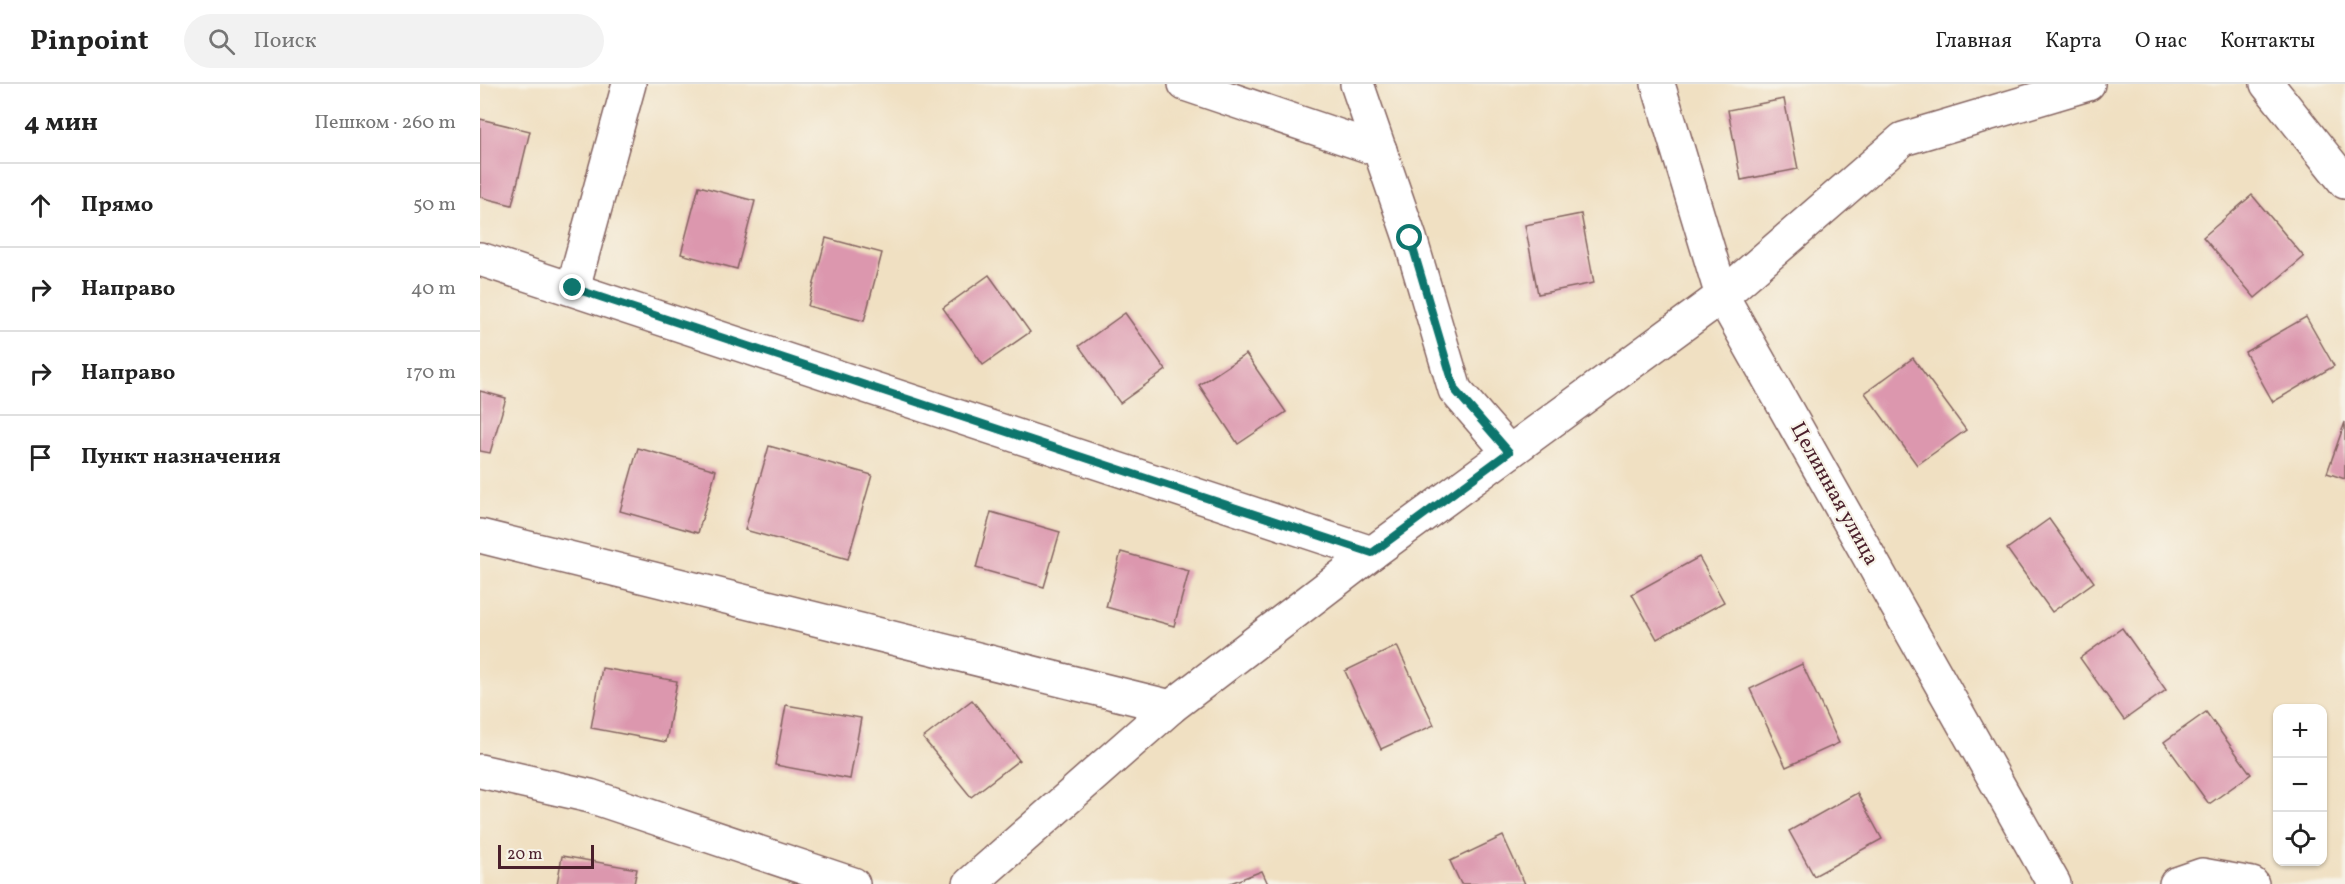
<!DOCTYPE html>
<html lang="ru">
<head>
<meta charset="utf-8">
<style>
  :root { --surface:#fff; --page:#f2f2f2; --text:#222; --muted:#767676; --line:#e0e0e0 }
  body { margin:0; font-family:Vollkorn,serif; background:var(--page); color:var(--text) }
  .controls { position:absolute; right:18px; bottom:18px; display:grid; overflow:hidden; border-radius:12px; box-shadow:0 2px 4px #0004 }
  .controls button { width:54px; height:54px; display:grid; place-items:center; padding:0; border:0; border-bottom:2px solid var(--line); background:var(--surface); color:var(--text); font:30px sans-serif }
  .scale { position:absolute; left:18px; bottom:15px; width:96px; box-sizing:border-box; padding-left:6px; border:3px solid #4a1f2b; border-top:0; font-size:16px; line-height:21px; white-space:nowrap; color:#4a1f2b; -webkit-text-stroke:4px #f7f3e8; paint-order:stroke }
  .stop { position:absolute; width:18px; height:18px; margin:-14px; border:4px solid #0f766e; border-radius:50%; background:#fff }
  .stop.end { background:#0f766e; border-color:#fff; box-shadow:0 2px 6px #0008 }
  .list { margin:0; padding:0; list-style:none }
  h2 { display:flex; justify-content:space-between; align-items:center; height:78px; margin:0; padding:0 24px; font-size:26px }
  h2 small { font-size:20px; font-weight:400; color:var(--muted) }
  .list li { display:grid; grid-template-columns:39px 1fr auto; gap:18px; align-items:center; box-sizing:border-box; height:84px; padding:0 24px; border-top:2px solid var(--line) }
  .list b { display:block; font-size:22px; white-space:nowrap }
  .list em { font-size:20px; font-style:normal; color:var(--muted) }
  .icon { flex:none; width:33px; height:33px; fill:none; stroke:currentColor; stroke-width:2; stroke-linecap:round; stroke-linejoin:round }
  .map { position:relative; flex:none; width:1865px; height:800px; overflow:hidden }
  header { display:flex; align-items:center; gap:36px; box-sizing:border-box; height:84px; padding:0 30px; background:var(--surface); border-bottom:2px solid var(--line) }
  header strong { font-size:28px }
  nav { display:flex; gap:33px; margin-inline-start:auto; font-size:21px }
  .search { width:420px; height:54px; background:var(--page); display:flex; align-items:center; gap:15px; box-sizing:border-box; padding:0 21px; border-radius:33px; color:var(--muted); font-size:22px }
  main { display:flex }
  aside { flex:1; background:var(--surface) }
  .map>svg:first-child { display:block }
  .building { fill:#dc97ae }
  .lines { fill:none; stroke-linecap:round; stroke-linejoin:round }
  .minor-casing { stroke:#846360; stroke-width:36 }
  .minor { stroke:#fff; stroke-width:33 }
  .route { stroke:#0f766e; stroke-width:8 }
  .labels { text-anchor:middle; dominant-baseline:central; stroke-width:4.5; stroke-linejoin:round; paint-order:stroke }
  .street-label { font-size:21px; fill:#4a1f2b; stroke:#f7f3e8 }
</style>
</head>
<body>
<header>
<strong>Pinpoint</strong>
<div class="search"><svg class="icon" aria-label="search" viewBox="0 0 24 24"><circle cx="10" cy="10" r="6"/><path d="M15 15l6 6"/></svg>Поиск</div>
<nav><a>Главная</a><a>Карта</a><a>О нас</a><a>Контакты</a></nav>
</header>
<main>
<aside>
<h2>4 мин<small>Пешком · 260 m</small></h2>
<ul class="list">
<li><svg class="icon" aria-label="ahead" viewBox="0 0 24 24"><path d="M12 20V5M6 11l6-6 6 6"/></svg><div><b>Прямо</b></div><em>50 m</em></li>
<li><svg class="icon" aria-label="right" viewBox="0 0 24 24"><path d="M7 20v-9h11M14 6l5 5-5 5"/></svg><div><b>Направо</b></div><em>40 m</em></li>
<li><svg class="icon" aria-label="right" viewBox="0 0 24 24"><path d="M7 20v-9h11M14 6l5 5-5 5"/></svg><div><b>Направо</b></div><em>170 m</em></li>
<li><svg class="icon" aria-label="arrive" viewBox="0 0 24 24"><path d="M6 21V4h12l-3 4 3 4H6"/></svg><div><b>Пункт назначения</b></div></li>
</ul>
</aside>
<div class="map">
<svg width="1865" height="800" viewBox="0 0 1865 800">
  <rect width="100%" height="100%" fill="#f7f3e8"/>
  <filter id="ink" filterUnits="userSpaceOnUse"><feTurbulence type="fractalNoise" baseFrequency=".0167" numOctaves="2"/><feDisplacementMap in="SourceGraphic" scale="12" xChannelSelector="R" yChannelSelector="G"/><feConvolveMatrix kernelMatrix="1 2 1 2 8 2 1 2 1" color-interpolation-filters="sRGB"/></filter>
  <filter id="wash" filterUnits="userSpaceOnUse"><feTurbulence type="fractalNoise" baseFrequency=".008" numOctaves="4" result="noise"/><feDisplacementMap in="SourceGraphic" scale="24" xChannelSelector="R" yChannelSelector="G"/><feGaussianBlur stdDeviation="1.35" result="paint"/><feColorMatrix in="noise" values="0 0 0 0 0 0 0 0 0 0 0 0 0 0 0 0 0 1.4 0 .05"/><feComposite in="paint" operator="in"/></filter>
  <g filter="url(#wash)">
    <rect width="100%" height="100%" fill="#f0e0c2"/>
    <g id="blocks">
      <!-- building -->
      <g class="building">
        <path d="M1304,15L1318,85L1261,96L1248,26Z"/>
        <path d="M0,35L50,47L32,121L0,113Z"/>
        <path d="M219,102L275,117L257,185L201,170Z"/>
        <path d="M1772,111L1824,173L1775,214L1723,153Z"/>
        <path d="M1101,130L1114,199L1058,210L1045,141Z"/>
        <path d="M346,154L402,169L384,237L328,222Z"/>
        <path d="M509,191L550,248L503,281L463,224Z"/>
        <path d="M645,229L686,286L640,319L599,262Z"/>
        <path d="M1826,233L1854,282L1793,318L1765,268Z"/>
        <path d="M766,270L806,328L758,360L719,301Z"/>
        <path d="M1433,274L1486,346L1437,381L1385,309Z"/>
        <path d="M0,307L26,314L10,369L0,367Z"/>
        <path d="M1865,338V395L1847,389Z"/>
        <path d="M289,362L392,391L368,475L265,446Z"/>
        <path d="M158,364L236,386L218,449L140,427Z"/>
        <path d="M511,428L580,448L564,503L496,484Z"/>
        <path d="M1569,435L1614,498L1572,528L1527,465Z"/>
        <path d="M641,468L709,487L694,542L626,523Z"/>
        <path d="M1219,473L1244,518L1177,555L1152,510Z"/>
        <path d="M1642,544L1686,606L1644,636L1600,574Z"/>
        <path d="M917,562L954,641L901,665L865,587Z"/>
        <path d="M1322,580L1359,659L1306,683L1270,605Z"/>
        <path d="M122,584L197,597L186,658L111,644Z"/>
        <path d="M492,616L539,676L491,713L443,654Z"/>
        <path d="M306,621L381,634L370,695L295,681Z"/>
        <path d="M1726,628L1771,690L1729,720L1684,658Z"/>
        <path d="M1377,709L1402,755L1334,792L1309,747Z"/>
        <path d="M1023,752L1045,800H981L970,777Z"/>
        <path d="M82,772L157,785L154,800H77Z"/>
        <path d="M782,787L788,800H748Z"/>
      </g>
    </g>
  </g>
  <g filter="url(#ink)">
    <use href="#blocks" fill-opacity="0" stroke="#846360" stroke-width="1.5"/>
    <g class="lines">
      <defs>
        <g id="minor">
          <path d="M705,0L900,66"/>
          <path d="M877,0L930,154L975,306L1029,368"/>
          <path d="M1178,0L1242,212L1574,800"/>
          <path d="M1787,0L1865,98"/>
          <path d="M0,175L892,469"/>
          <path d="M93,204L149,0"/>
          <path d="M0,452L691,623"/>
          <path d="M0,687L110,712L373,800"/>
          <path d="M490,800L691,623L892,469L1242,212L1423,55L1608,0"/>
          <path d="M1696,800L1722,791L1772,800"/>
        </g>
      </defs>
      <!-- minor casing -->
      <use href="#minor" class="minor-casing"/>
      <!-- minor -->
      <use href="#minor" class="minor"/>
    </g>
  </g>
  <g class="lines" filter="url(#ink)">
    <!-- route -->
    <path class="route" d="M93,204L892,469L1029,368L975,306L930,154"/>
  </g>
  <g class="labels">
    <!-- street labels -->
    <g class="street-label">
      <text transform="translate(1354 410) rotate(61)">Целинная улица</text>
    </g>
  </g>
</svg>
<div class="controls">
<button>+</button>
<button>−</button>
<button><svg class="icon" aria-label="locate" viewBox="0 0 24 24"><circle cx="12" cy="12" r="6"/><path d="M12 2v4M12 18v4M2 12h4M18 12h4"/></svg></button>
</div>
<div class="scale">20 m</div>
<div class="stop" style="left:930px;top:154px"></div>
<div class="stop end" style="left:93px;top:204px"></div>
</div>
</main>
</body>
</html>
